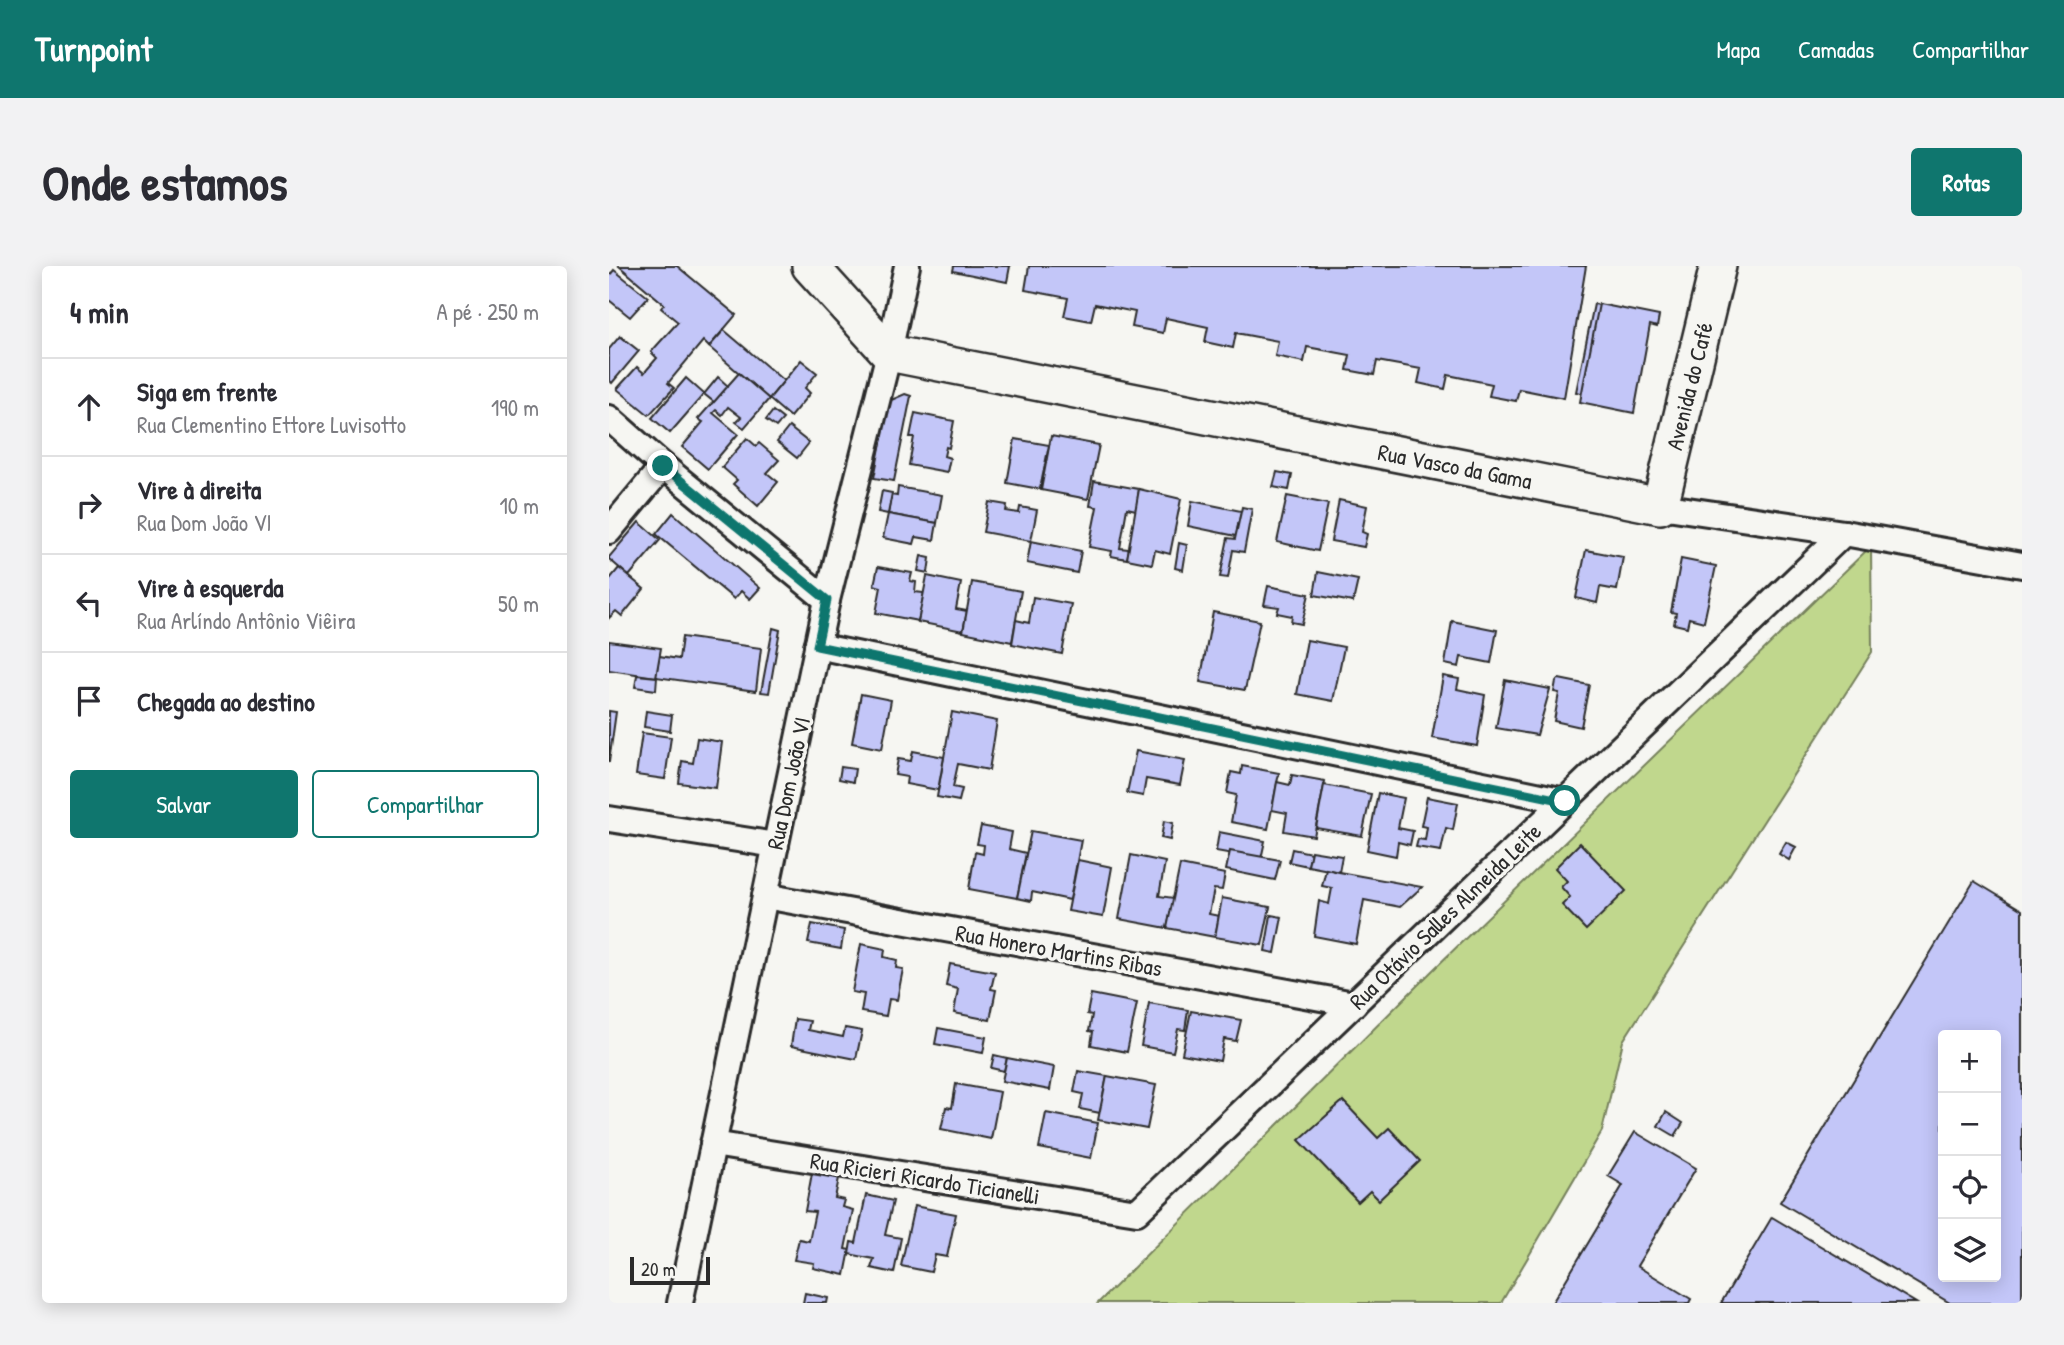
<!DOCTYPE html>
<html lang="pt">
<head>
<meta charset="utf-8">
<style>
  :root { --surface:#fff; --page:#f2f2f3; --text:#2b2b33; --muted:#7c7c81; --line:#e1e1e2; --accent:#0f766e }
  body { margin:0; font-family:"Patrick Hand",sans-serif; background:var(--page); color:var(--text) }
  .controls { position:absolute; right:21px; bottom:21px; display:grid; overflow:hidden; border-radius:7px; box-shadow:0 4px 18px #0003 }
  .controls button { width:63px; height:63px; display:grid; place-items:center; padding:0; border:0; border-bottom:2px solid var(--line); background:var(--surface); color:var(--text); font:35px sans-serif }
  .scale { position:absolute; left:21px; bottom:18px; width:80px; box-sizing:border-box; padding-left:7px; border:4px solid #2b2b2b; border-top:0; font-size:19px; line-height:24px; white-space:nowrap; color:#2b2b2b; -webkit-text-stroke:5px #f6f6f2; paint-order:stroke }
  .stop { position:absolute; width:21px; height:21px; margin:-16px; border:5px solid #0f766e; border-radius:50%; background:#fff }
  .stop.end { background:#0f766e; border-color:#fff; box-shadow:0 2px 7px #0008 }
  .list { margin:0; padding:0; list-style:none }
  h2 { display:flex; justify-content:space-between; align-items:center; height:91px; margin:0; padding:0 28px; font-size:30px }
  h2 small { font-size:23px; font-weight:400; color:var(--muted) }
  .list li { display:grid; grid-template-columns:46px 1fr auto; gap:21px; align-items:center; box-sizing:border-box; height:98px; padding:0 28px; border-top:2px solid var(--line) }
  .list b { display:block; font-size:26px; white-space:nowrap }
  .list p { margin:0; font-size:23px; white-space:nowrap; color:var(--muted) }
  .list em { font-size:23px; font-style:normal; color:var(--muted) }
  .actions { display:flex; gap:14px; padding:21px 28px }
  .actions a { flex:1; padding:16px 0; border:2px solid var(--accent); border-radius:7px; text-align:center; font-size:24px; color:var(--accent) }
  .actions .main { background:var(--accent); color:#fff }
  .icon { flex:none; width:38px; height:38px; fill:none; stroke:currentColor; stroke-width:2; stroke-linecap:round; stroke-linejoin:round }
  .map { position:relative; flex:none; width:1413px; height:1037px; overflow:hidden; border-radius:7px }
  header { display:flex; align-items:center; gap:42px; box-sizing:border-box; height:98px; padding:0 35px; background:var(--accent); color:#fff }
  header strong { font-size:33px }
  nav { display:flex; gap:38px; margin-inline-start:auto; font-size:24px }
  .intro { display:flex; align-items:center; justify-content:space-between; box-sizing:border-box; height:168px; padding:0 42px }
  h1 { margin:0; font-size:49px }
  .button { padding:18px 32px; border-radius:7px; background:var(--accent); color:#fff; font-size:24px; font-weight:700 }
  main { display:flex; gap:42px; padding:0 42px }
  aside { flex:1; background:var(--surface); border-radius:7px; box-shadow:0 4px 18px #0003 }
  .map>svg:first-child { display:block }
  .green { fill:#c0d78d; stroke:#76815c; stroke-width:2 }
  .building { fill:#c3c6f8; stroke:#2b2b2b; stroke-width:2; fill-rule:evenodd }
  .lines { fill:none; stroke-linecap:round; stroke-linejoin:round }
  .street-casing { stroke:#2b2b2b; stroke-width:30 }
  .secondary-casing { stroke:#2b2b2b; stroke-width:40 }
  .street { stroke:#f6f6f2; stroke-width:24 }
  .secondary { stroke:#f6f6f2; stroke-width:35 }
  .route { stroke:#0f766e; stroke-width:9 }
  .labels { text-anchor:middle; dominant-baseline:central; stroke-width:7; stroke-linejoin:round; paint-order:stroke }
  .street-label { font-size:23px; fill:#2b2b2b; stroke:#f6f6f2 }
</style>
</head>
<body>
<header>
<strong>Turnpoint</strong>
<nav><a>Mapa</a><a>Camadas</a><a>Compartilhar</a></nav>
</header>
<div class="intro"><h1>Onde estamos</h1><a class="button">Rotas</a></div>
<main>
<aside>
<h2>4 min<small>A pé · 250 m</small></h2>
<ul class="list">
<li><svg class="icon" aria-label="ahead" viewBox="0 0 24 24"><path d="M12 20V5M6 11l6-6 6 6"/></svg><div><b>Siga em frente</b><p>Rua Clementino Ettore Luvisotto</p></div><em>190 m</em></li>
<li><svg class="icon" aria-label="right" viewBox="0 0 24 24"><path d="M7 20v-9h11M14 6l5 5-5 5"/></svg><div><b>Vire à direita</b><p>Rua Dom João VI</p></div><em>10 m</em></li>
<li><svg class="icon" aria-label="left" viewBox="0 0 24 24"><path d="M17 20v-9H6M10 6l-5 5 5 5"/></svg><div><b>Vire à esquerda</b><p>Rua Arlíndo Antônio Viêira</p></div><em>50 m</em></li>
<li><svg class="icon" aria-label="arrive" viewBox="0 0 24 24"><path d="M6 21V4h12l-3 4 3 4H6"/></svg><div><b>Chegada ao destino</b></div></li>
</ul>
<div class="actions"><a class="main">Salvar</a><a>Compartilhar</a></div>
</aside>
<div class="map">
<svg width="1413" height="1037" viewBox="0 0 1413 1037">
  <rect width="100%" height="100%" fill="#f6f6f2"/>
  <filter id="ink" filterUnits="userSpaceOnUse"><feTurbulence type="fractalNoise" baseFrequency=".0143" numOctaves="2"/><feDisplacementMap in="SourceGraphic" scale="14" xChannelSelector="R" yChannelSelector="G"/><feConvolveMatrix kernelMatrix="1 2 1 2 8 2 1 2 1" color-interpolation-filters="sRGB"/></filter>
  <g filter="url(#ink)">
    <!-- green -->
    <path class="green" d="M1262,280L1263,386L1014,775L993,865L892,1037H489L825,703Z"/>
    <!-- building -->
    <g class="building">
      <path d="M10,0H68L127,49L100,81L94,75L59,117L65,122L40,149L8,123L28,101L35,107L48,92L42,86L69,56L52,42L55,38Z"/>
      <path d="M345,0H401L398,16L344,5Z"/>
      <path d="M420,0H977L955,132L910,123L907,135L880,130L883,118L839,109L836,123L809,117L812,103L768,95L765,109L738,104L741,89L698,81L695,96L666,90L669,75L627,67L624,82L596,76L599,61L557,52L554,67L523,61L526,46L486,38L482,55L455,50L459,32L416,24Z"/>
      <path d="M5,4L39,31L21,51L0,34V10Z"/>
      <path d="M985,38L1040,49L1022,137L967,126Z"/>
      <path d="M990,38L1050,50L1048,61L1041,59L1025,147L971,136Z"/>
      <path d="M115,64L175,115L160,133L100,81Z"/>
      <path d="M11,70L30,85L3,117L0,114V83Z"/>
      <path d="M192,94L208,107L196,122L201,127L181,151L160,133Z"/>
      <path d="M130,107L160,133L135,162L127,156L132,151L119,141L113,149L107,144L104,147L129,168L99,203L73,181L94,156L89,153Z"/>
      <path d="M109,111L119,120L105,136L95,128Z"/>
      <path d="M77,112L95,128L61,167L43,152Z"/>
      <path d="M296,128L302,130L285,215L265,212L280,135Z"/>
      <path d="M164,145L174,153L167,161L157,154Z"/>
      <path d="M306,147L345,155L340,182L337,181L335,190L341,192L338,206L300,199L305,171H301Z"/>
      <path d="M180,161L200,177L188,192L168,176Z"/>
      <path d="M442,170L490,179L479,233L432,224Z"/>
      <path d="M138,172L147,180L150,177L170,194L158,207L169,216L149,240L124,218L128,214L113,201Z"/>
      <path d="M406,173L440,179L431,223L398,217Z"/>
      <path d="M668,206L683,209L680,224L664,221Z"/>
      <path d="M485,215L530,223L527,244L518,242L511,282L520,283L518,293L502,290L503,285L480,281L488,241L481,240Z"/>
      <path d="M289,221L333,229L328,257L279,248L282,229L288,230Z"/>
      <path d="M530,223L572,233L561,288L546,284L543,298L518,293Z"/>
      <path d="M273,225L283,227L279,248L269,246Z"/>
      <path d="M678,230L719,238L709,285L668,276Z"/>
      <path d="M730,234L758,240L753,266L758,268L755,281L722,275Z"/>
      <path d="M583,235L632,245L627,270L579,260Z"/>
      <path d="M380,236L398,239L397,245L410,247L411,241L428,244L422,275L374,266Z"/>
      <path d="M633,241L643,243L635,286L624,284L619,312L611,311L619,272L626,273Z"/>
      <path d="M64,247L151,322L141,333L132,325L125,333L47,268Z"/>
      <path d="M279,248L328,257L325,274L307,271L305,278L274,272Z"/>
      <path d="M30,256L51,274L20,310L0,293V291Z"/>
      <path d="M422,275L472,285L468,307L418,297Z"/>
      <path d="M570,277L578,279L574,304L566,302Z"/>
      <path d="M977,284L1014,291L1008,324L991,321L988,337L967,332Z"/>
      <path d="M312,290L321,292L319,307L309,305Z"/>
      <path d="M1072,293L1107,300L1095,356L1080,352L1078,361L1065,358L1067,347L1062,346Z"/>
      <path d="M269,301L303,307L301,315L307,316L306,326L315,327L309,355L267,347L272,321L265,319Z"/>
      <path d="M10,302L35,323L13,350L7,345L0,352V314Z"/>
      <path d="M709,306L749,314L744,336L705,329Z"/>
      <path d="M318,310L352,317L347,343L358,345L354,365L309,356Z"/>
      <path d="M363,316L412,325L403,376L354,366Z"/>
      <path d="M659,320L700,328L693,358L682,356L683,350L668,347L670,341L655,339Z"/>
      <path d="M424,331L462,338L453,388L403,378L407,354L420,357Z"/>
      <path d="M604,346L651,355L636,424L591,416Z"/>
      <path d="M843,355L888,364L882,397L852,391L850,401L836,398Z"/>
      <path d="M164,362L171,364L160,427L152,426Z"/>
      <path d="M73,371L152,382L147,425L47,411L50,390L70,393Z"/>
      <path d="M698,374L735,381L724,435L688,428Z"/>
      <path d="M0,375L52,382L47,411L0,404Z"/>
      <path d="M28,409L48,411L47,424L26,421Z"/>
      <path d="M834,410L850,413L848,423L876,429L868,480L823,472Z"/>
      <path d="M950,413L980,419L972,461L945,455L950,427L945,426L947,415Z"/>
      <path d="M896,414L941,423L928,469L887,462Z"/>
      <path d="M252,428L282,434L273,483L243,477Z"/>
      <path d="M0,445L7,446L0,496Z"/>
      <path d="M37,445L63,449L61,465L35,461Z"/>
      <path d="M343,446L388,455L380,504L349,498L344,521L353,523L350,535L328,531Z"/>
      <path d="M33,467L62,471L56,513L27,509Z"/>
      <path d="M88,472L113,476L107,522L70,517L73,495L84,497Z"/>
      <path d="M304,485L335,491L329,524L297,518L298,511L286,509L289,493L302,495Z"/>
      <path d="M527,485L576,494L571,519L537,513L534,530L518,527Z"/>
      <path d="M633,500L670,507L659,563L622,556L627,529L618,527L622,506L632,508Z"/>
      <path d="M232,501L246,503L244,516L230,513Z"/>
      <path d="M683,509L716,515L705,570L675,565L678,547L663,544L668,516L681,519Z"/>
      <path d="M715,519L762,528L753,570L707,562Z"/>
      <path d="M769,527L795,532L789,562L804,565L801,579L789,576L787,590L758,584Z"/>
      <path d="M818,531L849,537L844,564L837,562L832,585L807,581L809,573L816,574L818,561L812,560Z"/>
      <path d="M555,555L564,557L561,574L552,572Z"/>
      <path d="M372,560L403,566L400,583L417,587L408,632L360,623L366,586L374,588L375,579L368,578Z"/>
      <path d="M422,565L472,574L461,634L423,626L422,635L408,632Z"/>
      <path d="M610,566L656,575L652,593L607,585Z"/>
      <path d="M1177,576L1187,581L1180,594L1170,588Z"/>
      <path d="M971,577L1017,625L977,664L953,639L961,631L952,621L958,615L946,602Z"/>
      <path d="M683,583L702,587L699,600L680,596Z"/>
      <path d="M621,585L671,594L666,614L617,604Z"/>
      <path d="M702,585L733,590L730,606L699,600Z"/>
      <path d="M522,589L556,596L550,630L565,632L558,662L510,653Z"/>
      <path d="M469,594L503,601L494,651L459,645Z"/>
      <path d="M571,599L616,608L613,624L605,623L600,648L610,650L606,671L558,662Z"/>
      <path d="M717,603L730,606L813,621L791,641L755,634L747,678L705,670L710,635L720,638L723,622L713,620Z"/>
      <path d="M1365,615L1413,644V1037H1341L1171,936ZM1334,769H1387V1011H1334Z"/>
      <path d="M613,632L661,641L653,679L606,671Z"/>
      <path d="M662,649L673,651L666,687L656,685Z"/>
      <path d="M203,658L235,664L232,683L199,677Z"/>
      <path d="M252,678L276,683L275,691L288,694L287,702L294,703L288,734L280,733L277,750L252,746L255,728L243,726Z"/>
      <path d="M341,698L386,706L382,723L387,724L381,754L345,747L349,723L337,720Z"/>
      <path d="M482,728L528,737L518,786L482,779L484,766L480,765L483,749L478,748Z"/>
      <path d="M540,737L579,744L576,764L569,763L564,786L532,780Z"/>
      <path d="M582,745L632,754L627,775L615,773L611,795L573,788Z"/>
      <path d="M186,753L201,755L199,764L234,771L236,762L253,765L247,793L182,780Z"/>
      <path d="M329,762L377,771L374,787L326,778Z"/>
      <path d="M385,789L398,792L395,805L382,802Z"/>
      <path d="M398,792L445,801L441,824L393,815Z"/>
      <path d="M469,805L498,810L491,847L471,843L474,828L465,826Z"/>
      <path d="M498,810L547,819L538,863L489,854Z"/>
      <path d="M347,818L391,826L382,873L332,863L337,841L343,842Z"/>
      <path d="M734,835L769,872L780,862L811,895L770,934L761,925L749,936L690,874Z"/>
      <path d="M1057,846L1074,857L1066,870L1049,860Z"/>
      <path d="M437,847L489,857L482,892L430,882Z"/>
      <path d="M1026,866L1087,902L1028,1000L1082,1033L1080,1037H943L1014,919L999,910Z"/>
      <path d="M203,907L230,912L226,932L235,934L233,941L244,944L236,983L241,984L236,1009L204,1002L205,997L185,994L190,973L200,975L206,946L196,945Z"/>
      <path d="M257,929L284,935L276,969L292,972L285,1007L262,1002L265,993L240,988L242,976L247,977Z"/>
      <path d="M305,940L347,948L338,991L326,989L322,1006L292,1000Z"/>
      <path d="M1163,951L1307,1037H1112Z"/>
      <path d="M196,1027L219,1032L218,1037H194Z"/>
    </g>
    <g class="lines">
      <defs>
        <g id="street">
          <path d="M0,152L54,200L218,334"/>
          <path d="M1051,240L1235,267L1413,299"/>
          <path d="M0,265L54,200"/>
          <path d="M208,380L956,535"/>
          <path d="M0,553L167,579"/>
          <path d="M156,630L745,738"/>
          <path d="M104,878L528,946L1235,267"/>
          <path d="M71,1037L218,334L280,87L298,0"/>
        </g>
        <path id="secondary" d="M201,0L280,87L1051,240L1109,0"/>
      </defs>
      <!-- street casing -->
      <use href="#street" class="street-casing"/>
      <!-- secondary casing -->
      <use href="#secondary" class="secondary-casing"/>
      <!-- street -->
      <use href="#street" class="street"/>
      <!-- secondary -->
      <use href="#secondary" class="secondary"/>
    </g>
  </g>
  <g class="lines" filter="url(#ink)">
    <!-- route -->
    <path class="route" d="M54,200L218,334L208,380L956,535"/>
  </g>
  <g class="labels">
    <!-- street labels -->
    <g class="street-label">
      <text transform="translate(1080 120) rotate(-76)">Avenida do Café</text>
      <text transform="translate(846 200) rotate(11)">Rua Vasco da Gama</text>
      <text transform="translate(179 517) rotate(-78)">Rua Dom João VI</text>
      <text transform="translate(836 650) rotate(-44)">Rua Otávio Salles Almeida Leite</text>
      <text transform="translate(450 684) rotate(10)">Rua Honero Martins Ribas</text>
      <text transform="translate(316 912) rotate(9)">Rua Ricieri Ricardo Ticianelli</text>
    </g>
  </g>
</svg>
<div class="controls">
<button>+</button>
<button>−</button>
<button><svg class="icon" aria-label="locate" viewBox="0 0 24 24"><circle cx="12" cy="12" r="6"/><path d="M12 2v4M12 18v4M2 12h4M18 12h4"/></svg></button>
<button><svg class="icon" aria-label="layers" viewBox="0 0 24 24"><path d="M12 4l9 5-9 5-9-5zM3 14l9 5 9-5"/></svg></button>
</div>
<div class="scale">20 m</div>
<div class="stop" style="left:956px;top:535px"></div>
<div class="stop end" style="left:54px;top:200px"></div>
</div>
</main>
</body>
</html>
